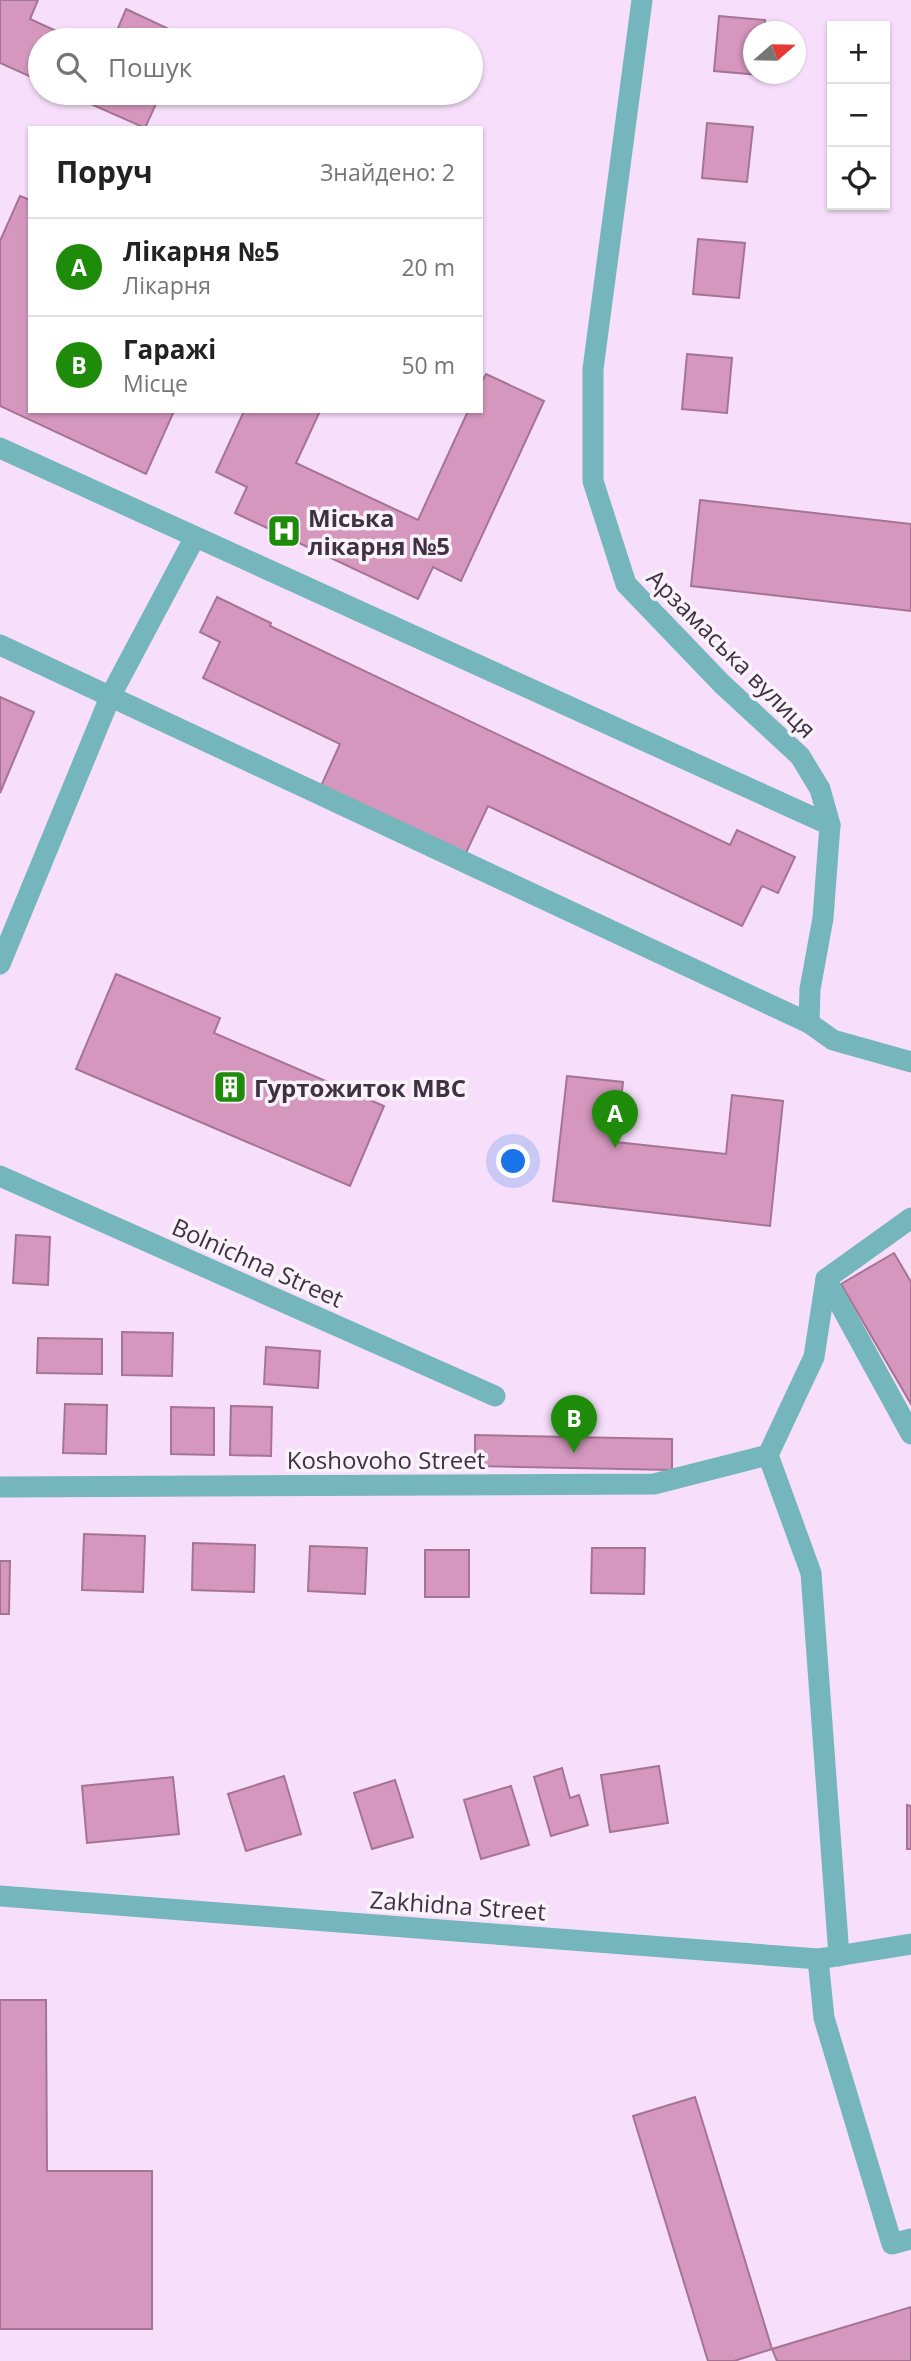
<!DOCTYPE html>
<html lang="uk">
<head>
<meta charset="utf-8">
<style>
  :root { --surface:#fff; --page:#f2f2f2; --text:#222; --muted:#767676; --line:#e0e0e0; --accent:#1e8b0b }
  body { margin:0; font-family:"Open Sans",sans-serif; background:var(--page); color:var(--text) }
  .controls { position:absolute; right:21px; top:21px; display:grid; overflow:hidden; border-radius:0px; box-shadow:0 2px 5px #0004 }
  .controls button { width:63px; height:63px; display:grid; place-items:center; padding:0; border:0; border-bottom:2px solid var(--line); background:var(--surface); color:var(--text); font:35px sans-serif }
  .compass { position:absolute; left:743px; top:21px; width:63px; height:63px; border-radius:50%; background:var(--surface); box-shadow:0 2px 5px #0004; rotate:70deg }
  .you { position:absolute; left:514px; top:1162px; width:24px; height:24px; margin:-18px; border:5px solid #fff; border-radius:50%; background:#1a73e8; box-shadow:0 0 0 10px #1a73e833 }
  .badge { display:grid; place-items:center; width:46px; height:46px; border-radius:50%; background:var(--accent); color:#fff; font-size:23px; font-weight:700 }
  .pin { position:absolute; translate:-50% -58px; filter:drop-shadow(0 2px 4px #0008) }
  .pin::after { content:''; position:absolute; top:37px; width:24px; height:21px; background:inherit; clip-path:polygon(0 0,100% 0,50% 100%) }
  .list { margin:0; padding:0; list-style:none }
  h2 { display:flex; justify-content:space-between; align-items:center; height:91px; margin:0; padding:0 28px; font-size:30px }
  h2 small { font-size:23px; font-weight:400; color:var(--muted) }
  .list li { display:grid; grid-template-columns:46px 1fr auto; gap:21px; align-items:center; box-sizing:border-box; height:98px; padding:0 28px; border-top:2px solid var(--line) }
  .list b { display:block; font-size:26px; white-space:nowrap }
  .list p { margin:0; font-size:23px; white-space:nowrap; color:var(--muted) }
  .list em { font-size:23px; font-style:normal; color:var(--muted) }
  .icon { flex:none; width:38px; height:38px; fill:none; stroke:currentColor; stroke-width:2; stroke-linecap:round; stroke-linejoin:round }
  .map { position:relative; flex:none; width:911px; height:2361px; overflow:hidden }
  .search { position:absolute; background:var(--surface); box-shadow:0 2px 5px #0004; left:28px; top:28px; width:455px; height:77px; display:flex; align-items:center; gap:18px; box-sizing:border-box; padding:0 24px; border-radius:38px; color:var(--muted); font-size:26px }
  .panel { position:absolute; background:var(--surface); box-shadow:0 2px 5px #0004; left:28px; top:126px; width:455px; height:287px; border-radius:0px }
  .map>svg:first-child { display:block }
  .building { fill:#d597be; stroke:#a67493; stroke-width:2 }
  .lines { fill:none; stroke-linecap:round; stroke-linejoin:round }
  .minor { stroke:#74b6bb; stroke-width:21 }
  .labels { text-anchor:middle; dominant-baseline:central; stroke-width:7; stroke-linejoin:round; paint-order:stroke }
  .poi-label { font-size:24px; font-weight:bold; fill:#3f3042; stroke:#faf2fb; text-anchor:start }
  .street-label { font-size:24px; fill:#3f3042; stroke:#faf2fb }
</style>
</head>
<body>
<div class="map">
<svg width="911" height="2361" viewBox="0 0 911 2361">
  <rect width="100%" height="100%" fill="#f7dffb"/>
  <!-- building -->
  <g class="building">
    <path d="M0,0H38L30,19L76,40H40V81L0,63Z"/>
    <path d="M126,9L186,37L185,40H113Z"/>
    <path d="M719,16L765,20L764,32H754V74L760,75L714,71Z"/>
    <path d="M66,93H161L145,128Z"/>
    <path d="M707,123L753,127L747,182L702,178Z"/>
    <path d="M20,196L30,200V411H174L146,474L0,406V241Z"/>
    <path d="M698,239L745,243L739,298L693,294Z"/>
    <path d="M687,354L732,358L727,413L682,409Z"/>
    <path d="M486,374L544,401L461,581L433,567L418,599L235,513L247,487L216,472L244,411H320L296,463L418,520L468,411H481V383Z"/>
    <path d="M700,500L911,524V611L691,586Z"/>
    <path d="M217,597L271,623L270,626L730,845L737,830L795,857L778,893L762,886L742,926L488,806L465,855L321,786L340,744L203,678L220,642L200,632Z"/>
    <path d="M0,697L34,712L0,793Z"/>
    <path d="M116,974L220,1018L214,1033L384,1106L350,1186L76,1069Z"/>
    <path d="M567,1076L623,1082L616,1142L726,1154L732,1095L783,1101L770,1226L553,1201Z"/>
    <path d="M16,1235L50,1237L48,1285L13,1283Z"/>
    <path d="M894,1253L911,1282V1404L841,1284Z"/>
    <path d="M122,1332L173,1333L172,1376L122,1375Z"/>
    <path d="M38,1338L102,1339V1374L37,1373Z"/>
    <path d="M266,1347L320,1351L318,1388L264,1384Z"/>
    <path d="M65,1404L107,1405L106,1454L63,1453Z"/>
    <path d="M231,1406L272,1407L271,1456L230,1455Z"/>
    <path d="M171,1407L214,1408V1455L171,1454Z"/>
    <path d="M475,1435L672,1439V1470L475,1466Z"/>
    <path d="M84,1534L145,1536L143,1592L82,1590Z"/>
    <path d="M193,1543L255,1545L254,1592L192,1590Z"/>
    <path d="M310,1546L367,1548L365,1594L308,1591Z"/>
    <path d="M592,1548H645L644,1594L591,1593Z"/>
    <rect x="425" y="1550" width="44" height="47"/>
    <path d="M0,1561H10L9,1614H0Z"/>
    <path d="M659,1766L668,1823L610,1832L601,1775Z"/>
    <path d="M562,1768L570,1798L579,1795L588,1825L551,1836L534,1777Z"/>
    <path d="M284,1776L301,1834L246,1851L228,1794Z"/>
    <path d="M173,1777L179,1834L87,1843L82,1786Z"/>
    <path d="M395,1780L413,1837L372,1849L354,1793Z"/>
    <path d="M511,1786L529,1845L481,1859L464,1800Z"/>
    <path d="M907,1805L911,1806V1849H907Z"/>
    <path d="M0,2000H46L47,2171H152V2329H0Z"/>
    <path d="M695,2097L772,2349L734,2361H708L633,2116Z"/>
    <path d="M911,2307V2361H777L772,2349Z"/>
  </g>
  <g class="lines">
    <!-- minor -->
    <g class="minor">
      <path d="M642,0L593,369V481L626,584L722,684L800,756L820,789L830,825L823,918L810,989L809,1023L833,1040L911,1062"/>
      <path d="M0,448L830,825"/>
      <path d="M0,645L809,1023"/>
      <path d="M0,964L111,695L195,537"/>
      <path d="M0,1176L495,1396"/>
      <path d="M826,1279L911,1434"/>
      <path d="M0,1487L654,1484L768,1455"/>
      <path d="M0,1896L818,1959L911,1944"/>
      <path d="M839,1956L811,1573L768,1455L814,1357L826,1279L911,1218"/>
      <path d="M818,1959L824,2018L892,2244L911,2239"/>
    </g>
  </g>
  <!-- icons -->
  <defs>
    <symbol id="hospital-square" viewBox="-11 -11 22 22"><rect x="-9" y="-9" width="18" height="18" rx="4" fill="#1e8b0b" stroke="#faf2fb"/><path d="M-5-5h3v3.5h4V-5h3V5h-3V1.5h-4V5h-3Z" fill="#fff"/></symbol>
    <symbol id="building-square" viewBox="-11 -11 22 22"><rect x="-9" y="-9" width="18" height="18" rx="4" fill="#1e8b0b" stroke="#faf2fb"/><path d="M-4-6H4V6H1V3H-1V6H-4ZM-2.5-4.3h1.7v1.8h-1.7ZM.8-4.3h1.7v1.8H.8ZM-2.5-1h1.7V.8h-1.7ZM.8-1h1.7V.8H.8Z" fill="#fff"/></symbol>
  </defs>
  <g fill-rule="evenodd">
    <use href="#hospital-square" x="265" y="512" width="38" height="38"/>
    <use href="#building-square" x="211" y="1068" width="38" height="38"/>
  </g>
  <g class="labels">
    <!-- poi labels -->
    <g class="poi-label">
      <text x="308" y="517">Міська<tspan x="308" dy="28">лікарня №5</tspan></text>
      <text x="254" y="1087">Гуртожиток МВС</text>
    </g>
    <!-- street labels -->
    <g class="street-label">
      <text transform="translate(732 653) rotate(45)">Арзамаська вулиця</text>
      <text transform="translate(258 1262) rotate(24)">Bolnichna Street</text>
      <text x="386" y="1459">Koshovoho Street</text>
      <text transform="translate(458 1905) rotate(4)">Zakhidna Street</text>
    </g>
  </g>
</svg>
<div class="controls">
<button>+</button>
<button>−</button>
<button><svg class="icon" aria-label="locate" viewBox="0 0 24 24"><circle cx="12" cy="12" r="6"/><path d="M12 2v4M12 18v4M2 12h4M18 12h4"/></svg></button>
</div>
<svg class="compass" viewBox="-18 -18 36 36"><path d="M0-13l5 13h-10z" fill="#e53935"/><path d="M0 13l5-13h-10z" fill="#767676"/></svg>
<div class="you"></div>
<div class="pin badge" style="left:615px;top:1148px">A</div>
<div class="pin badge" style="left:574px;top:1453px">B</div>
<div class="search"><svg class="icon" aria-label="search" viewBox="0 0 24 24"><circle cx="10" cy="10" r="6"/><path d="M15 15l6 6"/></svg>Пошук</div>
<section class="panel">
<h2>Поруч<small>Знайдено: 2</small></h2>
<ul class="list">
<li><span class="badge">A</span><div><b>Лікарня №5</b><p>Лікарня</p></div><em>20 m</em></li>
<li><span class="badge">B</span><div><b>Гаражі</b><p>Місце</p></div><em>50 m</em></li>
</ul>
</section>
</div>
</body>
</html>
